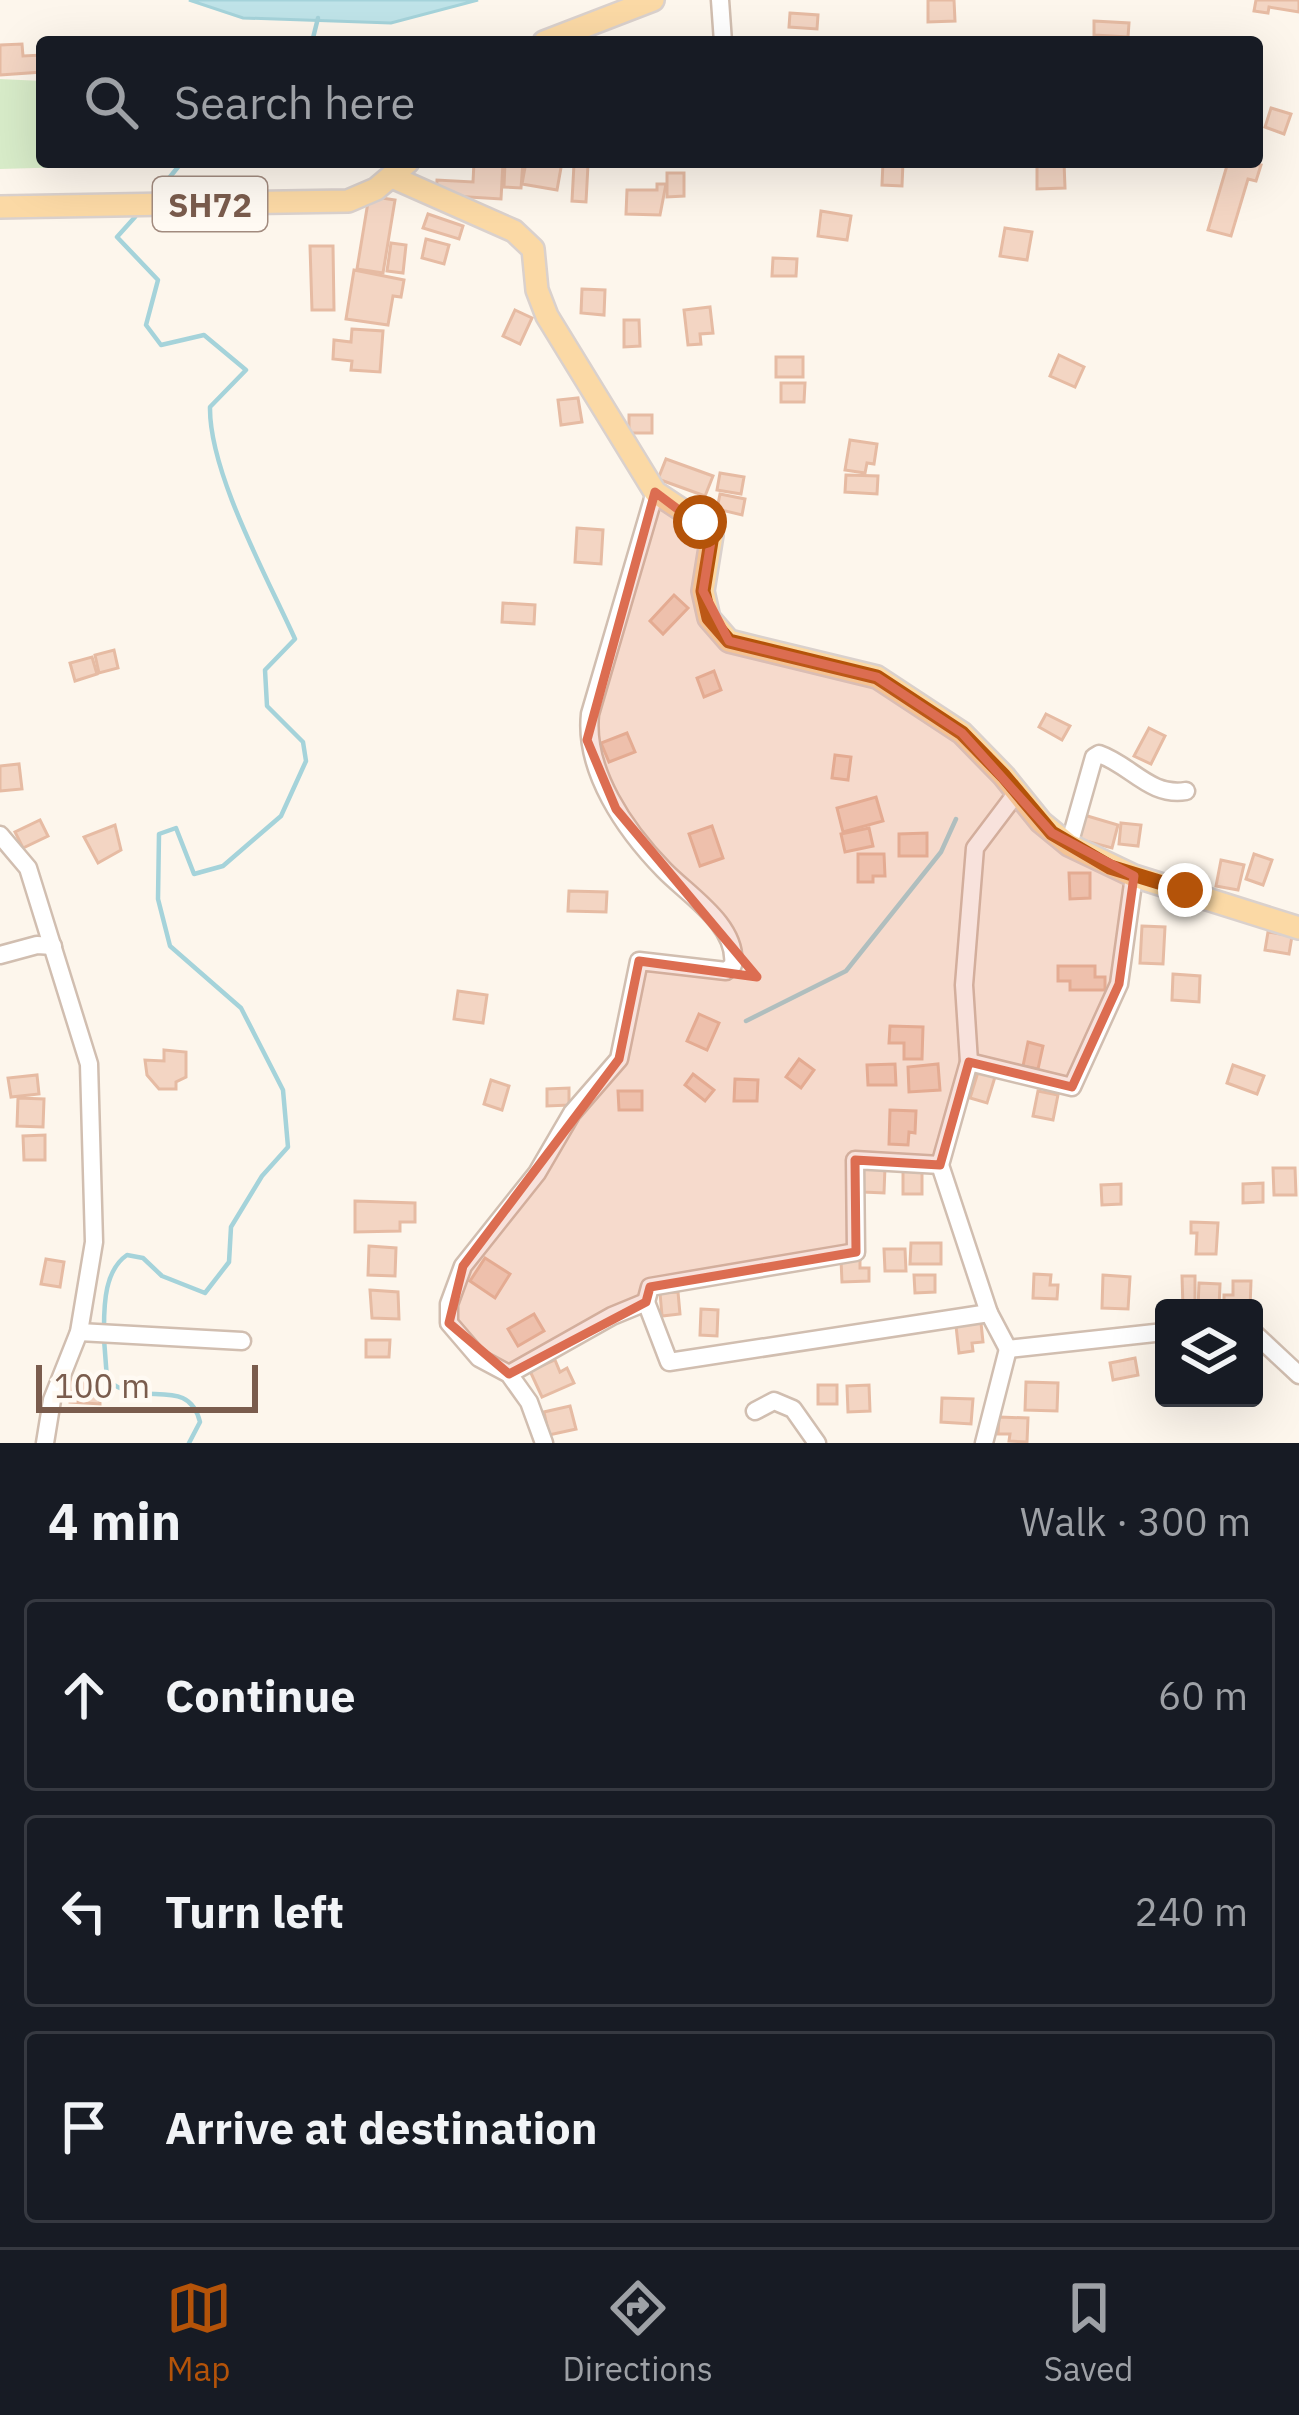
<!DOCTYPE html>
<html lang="en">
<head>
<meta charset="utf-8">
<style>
  :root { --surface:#171b24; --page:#20242c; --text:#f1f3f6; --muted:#9ea1a6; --line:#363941; --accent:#b45309 }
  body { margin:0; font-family:"IBM Plex Sans",sans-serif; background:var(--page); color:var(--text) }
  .controls { position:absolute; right:36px; bottom:36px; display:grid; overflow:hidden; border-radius:12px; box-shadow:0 12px 48px #0002 }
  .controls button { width:108px; height:108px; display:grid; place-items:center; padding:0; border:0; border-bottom:3px solid var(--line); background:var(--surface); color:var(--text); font:60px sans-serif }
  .scale { position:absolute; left:36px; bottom:30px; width:222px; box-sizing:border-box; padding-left:12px; border:6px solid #7a5c4d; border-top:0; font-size:33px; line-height:42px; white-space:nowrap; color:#7a5c4d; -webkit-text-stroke:9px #fffaf3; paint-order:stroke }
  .stop { position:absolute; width:36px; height:36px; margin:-27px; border:9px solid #b45309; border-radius:50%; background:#fff }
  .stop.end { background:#b45309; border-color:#fff; box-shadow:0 3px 12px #0008 }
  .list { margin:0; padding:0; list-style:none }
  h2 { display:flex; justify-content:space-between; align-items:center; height:156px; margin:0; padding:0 48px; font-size:51px }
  h2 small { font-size:39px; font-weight:400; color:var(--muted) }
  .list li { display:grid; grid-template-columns:78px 1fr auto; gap:36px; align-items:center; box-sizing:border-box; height:192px; margin:0 24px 24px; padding:0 24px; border:3px solid var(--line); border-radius:12px }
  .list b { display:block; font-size:45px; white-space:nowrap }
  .list em { font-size:39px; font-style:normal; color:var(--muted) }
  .icon { flex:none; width:66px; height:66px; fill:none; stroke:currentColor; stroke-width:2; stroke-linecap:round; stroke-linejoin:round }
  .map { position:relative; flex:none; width:1299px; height:1443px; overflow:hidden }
  .search { position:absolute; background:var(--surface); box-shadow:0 12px 48px #0002; left:36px; right:36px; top:36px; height:132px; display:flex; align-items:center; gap:30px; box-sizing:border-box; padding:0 42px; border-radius:12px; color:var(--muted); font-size:45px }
  .sheet { height:804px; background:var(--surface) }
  nav { display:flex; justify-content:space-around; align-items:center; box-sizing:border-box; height:168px; border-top:3px solid var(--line); background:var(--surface); font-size:33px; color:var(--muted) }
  nav a { display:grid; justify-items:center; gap:6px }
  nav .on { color:var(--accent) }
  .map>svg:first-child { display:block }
  .green { fill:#d8ecc9 }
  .water { fill:#bfe3e8; stroke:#a5d3da; stroke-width:3 }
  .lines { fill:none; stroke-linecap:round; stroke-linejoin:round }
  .stream { stroke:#a5d3da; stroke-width:4.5 }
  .building { fill:#f3d5c3; stroke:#e6bba3; stroke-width:3 }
  .minor-casing { stroke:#d1beb0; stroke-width:21 }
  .major-casing { stroke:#dad1cd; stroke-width:26 }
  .minor { stroke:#fff; stroke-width:16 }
  .major { stroke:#fbd9a5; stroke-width:21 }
  .route { stroke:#b45309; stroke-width:15 }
  .marked { fill:#dc6d51; fill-opacity:0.2; stroke:#dc6d51; stroke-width:9; stroke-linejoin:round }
  .labels { text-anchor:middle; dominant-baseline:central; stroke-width:10; stroke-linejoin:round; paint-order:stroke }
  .shield { fill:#fffaf3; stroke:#a28b7f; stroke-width:3 }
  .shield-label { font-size:33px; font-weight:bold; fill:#7a5c4d }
</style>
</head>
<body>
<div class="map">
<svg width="1299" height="1443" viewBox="0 0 1299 1443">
  <rect width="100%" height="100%" fill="#fdf6ec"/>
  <!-- green -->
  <path class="green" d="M0,79L42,81V162L140,165L0,169Z"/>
  <!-- water -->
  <path class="water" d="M189,0H478L391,23L243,18Z"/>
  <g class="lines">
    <!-- stream -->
    <g class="stream">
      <path d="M312,42L318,18"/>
      <path d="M157,193L182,162"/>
      <path d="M746,1021L846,971L941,852L956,819"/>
      <path d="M104,1328C104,1303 105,1270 127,1255L143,1258L162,1276L205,1293L229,1262L231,1227L262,1176L288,1147L283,1090L241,1008L170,946L158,899L159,834L176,828L194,874L223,866L281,816L306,761L303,742L267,706L265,670L295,639C267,577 209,472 210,407L246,370L204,335L161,345L146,325L158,280L117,237L135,217"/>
      <path d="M104,1339L107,1379C139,1411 188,1373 200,1422L189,1443"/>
    </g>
  </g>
  <!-- building -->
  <g class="building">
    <path d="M928,0H954L955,21L928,22Z"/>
    <path d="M1256,0H1299V12L1269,7L1268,13L1254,11Z"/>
    <path d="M790,13L818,15L817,29L789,27Z"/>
    <path d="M1094,21L1129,23L1128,37L1094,35Z"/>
    <path d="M22,44L23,56L42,55V72L0,75V45Z"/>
    <path d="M1271,108L1291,114L1284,134L1265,127Z"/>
    <path d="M474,162L503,163L501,199L436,195L437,180L473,182Z"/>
    <path d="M505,162H523L521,188L504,187Z"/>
    <path d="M526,162H562L557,190L522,184Z"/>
    <path d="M883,162H903L902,186L882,185Z"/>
    <path d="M1037,162H1064L1065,188L1037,189Z"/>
    <path d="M1228,162L1261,165L1256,181L1248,179L1231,236L1208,230Z"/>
    <path d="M574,164L588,165L586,202L572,201Z"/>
    <path d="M667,173H684V196L667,197Z"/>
    <path d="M657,184H666L660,215L626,214L627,190H657Z"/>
    <path d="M369,196L395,200L383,273L357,269Z"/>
    <path d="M821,211L851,216L847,240L818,236Z"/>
    <path d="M428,214L463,226L459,239L423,228Z"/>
    <path d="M1005,228L1032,232L1027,260L1000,256Z"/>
    <path d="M426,239L449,245L444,264L422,258Z"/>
    <path d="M391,243L406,245L403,273L387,271Z"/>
    <path d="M310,246H333L334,310H312Z"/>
    <path d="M773,258L797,259L796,276H772Z"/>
    <path d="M354,270L404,280L401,297L393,296L388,325L346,319Z"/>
    <path d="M582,289L605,290L604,315L581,313Z"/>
    <path d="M710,307L713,333L700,334L701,344L688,345L684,310Z"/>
    <path d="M515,310L532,318L520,344L503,336Z"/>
    <path d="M624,320H639L640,346L624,347Z"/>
    <path d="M352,329L383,331L380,372L351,370L352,361L333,359L334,340L351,342Z"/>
    <path d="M1059,355L1084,367L1075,387L1050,376Z"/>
    <rect x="776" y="357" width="27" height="20"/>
    <path d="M781,383H805L804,402H781Z"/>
    <path d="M578,398L582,422L561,425L558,400Z"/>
    <rect x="629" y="415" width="23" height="18"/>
    <path d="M850,440L877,444L874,464L867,463L865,473L845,470Z"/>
    <path d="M666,459L713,476L705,496L658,479Z"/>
    <path d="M720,473L744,477L741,494L717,490Z"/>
    <path d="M846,475L878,476L877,494L845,492Z"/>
    <path d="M720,494L745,499L742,515L717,509Z"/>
    <path d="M577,528L603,530L601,564L575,562Z"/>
    <path d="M674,595L688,608L663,634L650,621Z"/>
    <path d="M503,603L535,605L534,624L502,622Z"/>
    <path d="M114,650L118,668L99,673L95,655Z"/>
    <path d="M92,657L97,674L75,681L70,663Z"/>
    <path d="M714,671L721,690L704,697L697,678Z"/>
    <path d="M1046,714L1070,726L1062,740L1039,727Z"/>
    <path d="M1149,728L1165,736L1151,764L1134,756Z"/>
    <path d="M627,733L635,752L609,762L601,743Z"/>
    <path d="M835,755L851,757L848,780L832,778Z"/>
    <path d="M19,764L22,789L0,791V766Z"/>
    <path d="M876,797L883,821L843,832L837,808Z"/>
    <path d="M1084,815L1118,825L1112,848L1078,839Z"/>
    <path d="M40,820L48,836L23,848L15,832Z"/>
    <path d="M1121,823L1141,825L1138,846L1119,844Z"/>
    <path d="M115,825L121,850L98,863L84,837Z"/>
    <path d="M712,826L723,858L700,866L689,834Z"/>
    <path d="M869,828L873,846L845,852L841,834Z"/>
    <path d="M927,833V856H899V834Z"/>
    <path d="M858,854H884L885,876H873V882H858Z"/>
    <path d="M1254,854L1272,860L1263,885L1246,879Z"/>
    <path d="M1221,860L1244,865L1238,890L1216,886Z"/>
    <path d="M1069,873H1090V898L1070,899Z"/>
    <path d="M569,891L607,892L606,912L568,911Z"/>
    <path d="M1142,926L1165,927L1163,964L1140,963Z"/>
    <path d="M1268,932L1292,936L1289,954L1265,950Z"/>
    <path d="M1058,966H1095V977H1105V990H1070V981H1058Z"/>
    <path d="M1173,974L1200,976L1199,1002L1172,1000Z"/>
    <path d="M458,991L487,995L483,1023L454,1019Z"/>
    <path d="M699,1014L719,1023L707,1050L687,1041Z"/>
    <path d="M890,1026L923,1027L922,1059H904V1043H889Z"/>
    <path d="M1028,1042L1043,1046L1038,1069L1023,1066Z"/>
    <path d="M164,1050L186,1052V1077L176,1082V1089H159L147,1075L145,1060L164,1061Z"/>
    <path d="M799,1059L814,1070L801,1088L786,1077Z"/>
    <path d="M895,1064L896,1085H868L867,1065Z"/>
    <path d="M938,1064L940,1090L909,1092L908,1067Z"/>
    <path d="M1233,1065L1264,1076L1257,1094L1227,1083Z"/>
    <path d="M978,1072L995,1077L987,1103L970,1098Z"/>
    <path d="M693,1074L714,1090L705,1101L685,1085Z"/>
    <path d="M37,1075L39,1094L11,1097L8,1078Z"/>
    <path d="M735,1079L758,1080L757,1101H734Z"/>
    <path d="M491,1080L509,1086L502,1110L484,1104Z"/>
    <path d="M569,1088V1105L547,1106V1089Z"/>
    <path d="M618,1091H642V1110H619Z"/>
    <path d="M1038,1091L1058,1095L1053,1120L1033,1116Z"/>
    <path d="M18,1098L44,1099L43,1127L17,1126Z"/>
    <path d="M890,1110L916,1111L915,1133L909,1132L908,1145L889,1144Z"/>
    <path d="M45,1135V1160H24L23,1136Z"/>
    <path d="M859,1167H885L884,1193L863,1192Z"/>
    <path d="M1273,1168H1295L1296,1195H1274Z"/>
    <rect x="903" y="1171" width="19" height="23"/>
    <path d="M1263,1183V1202L1243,1203V1184Z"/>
    <path d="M1121,1184V1204L1102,1205L1101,1185Z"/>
    <path d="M355,1201L415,1203V1222H400V1231L355,1232Z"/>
    <path d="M1191,1222L1218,1223L1216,1254H1196L1197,1233H1191Z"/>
    <path d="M911,1243H941V1264H910Z"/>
    <path d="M369,1246L396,1248L395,1276L368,1275Z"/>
    <path d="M884,1249H905L906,1271H885Z"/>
    <path d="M485,1258L510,1274L495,1298L470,1281Z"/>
    <path d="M46,1259L64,1262L60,1287L41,1284Z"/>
    <path d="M860,1259V1268H869V1281L842,1282L841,1260Z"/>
    <path d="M1034,1274L1051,1275L1050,1285H1058L1057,1299L1033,1298Z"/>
    <path d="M914,1275H935V1292L915,1293Z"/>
    <path d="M1103,1275L1130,1277L1128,1309L1102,1308Z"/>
    <path d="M1182,1276H1195V1308H1183Z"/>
    <path d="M1233,1281H1251L1250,1308H1224V1295H1233Z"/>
    <path d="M1199,1283L1220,1284L1219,1308H1198Z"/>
    <path d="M370,1290L398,1292L399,1319L372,1318Z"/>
    <path d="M678,1292L680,1314L662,1316L660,1293Z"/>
    <path d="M701,1309L718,1310L717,1336L700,1335Z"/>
    <path d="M534,1314L544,1331L518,1346L508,1329Z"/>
    <path d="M981,1323L983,1342L972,1343L973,1351L959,1353L956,1326Z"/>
    <path d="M366,1340H390L389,1357H366Z"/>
    <path d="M1135,1358L1138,1375L1113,1380L1110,1363Z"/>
    <path d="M555,1360L560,1372L567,1368L574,1383L542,1397L530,1371Z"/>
    <path d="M71,1379L100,1380V1404L70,1402Z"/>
    <path d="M1026,1382L1058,1383L1057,1411L1025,1410Z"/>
    <rect x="818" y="1385" width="19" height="19"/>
    <path d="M869,1385L870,1411L848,1412L847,1386Z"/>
    <path d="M942,1398L973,1399L971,1424L941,1422Z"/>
    <path d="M570,1406L576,1429L549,1435L544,1412Z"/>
    <path d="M999,1417L1028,1418L1027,1442L1009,1441L1010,1434H998Z"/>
  </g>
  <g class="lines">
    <defs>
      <g id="minor">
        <path d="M720,0L723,42"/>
        <path d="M0,835L28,868L89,1064L94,1242L79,1332L52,1400L45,1443"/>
        <path d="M1069,845L1094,757L1099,754C1131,765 1150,797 1186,791"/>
        <path d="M0,955L37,945L53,946"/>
        <path d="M969,1062L1072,1087L1119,984L1134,876"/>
        <path d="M940,1165L989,1313L1008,1349L1164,1332"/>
        <path d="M646,1302L669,1362L989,1313"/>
        <path d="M79,1332L242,1341"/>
        <path d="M1254,1333L1299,1375"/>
        <path d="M509,1374L612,1316L646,1302L650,1287L856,1252L855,1160L940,1165L969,1062L964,985L975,848L1018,791"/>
        <path d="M755,1411L774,1401L793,1409L817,1443"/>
        <path d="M544,1443L529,1402L509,1374L479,1358L449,1323V1304L463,1266L537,1173L572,1113L619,1059L639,961L726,971L733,965C738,925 688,895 664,870C625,830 584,771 590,714L655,492"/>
        <path d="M984,1443L1008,1349"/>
      </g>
      <g id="major">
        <path d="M544,42L653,0"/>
        <path d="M392,177L514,231L533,249L537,290L547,316L655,492L700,522L712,535L703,591L709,618L729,641L877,677L962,733L1004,776L1041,822L1069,845L1134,876L1299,928"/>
        <path d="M0,207L348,201L376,189L408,162"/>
      </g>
    </defs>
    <!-- minor casing -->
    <use href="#minor" class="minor-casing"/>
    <!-- major casing -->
    <use href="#major" class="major-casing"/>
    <!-- minor -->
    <use href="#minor" class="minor"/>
    <!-- major -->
    <use href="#major" class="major"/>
  </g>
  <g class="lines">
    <!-- route -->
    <path class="route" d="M700,522L712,535L703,591L709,618L729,641L877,677L962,733L1004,776L1052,833L1110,867L1185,890"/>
  </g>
  <!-- marked area -->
  <path class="marked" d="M655,492L712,535L703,591L729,641L877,677L962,733L1052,833L1134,876L1119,984L1072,1087L969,1062L940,1165L855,1160L856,1252L650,1287L646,1302L509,1374L449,1323L463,1266L619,1059L639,961L757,977L616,809L587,740Z"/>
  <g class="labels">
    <!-- shield labels -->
    <rect class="shield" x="153" y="177" width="114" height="54" rx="9"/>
    <g class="shield-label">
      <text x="210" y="204">SH72</text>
    </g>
  </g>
</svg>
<div class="controls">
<button><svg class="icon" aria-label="layers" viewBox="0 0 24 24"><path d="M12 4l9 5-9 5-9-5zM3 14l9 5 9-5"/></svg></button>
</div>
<div class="scale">100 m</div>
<div class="stop" style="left:700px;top:522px"></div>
<div class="stop end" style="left:1185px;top:890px"></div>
<div class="search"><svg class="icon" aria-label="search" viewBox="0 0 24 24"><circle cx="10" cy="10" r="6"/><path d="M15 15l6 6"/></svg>Search here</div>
</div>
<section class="sheet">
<h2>4 min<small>Walk · 300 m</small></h2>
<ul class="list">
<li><svg class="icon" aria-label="ahead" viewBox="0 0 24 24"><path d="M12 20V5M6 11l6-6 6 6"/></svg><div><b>Continue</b></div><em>60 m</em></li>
<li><svg class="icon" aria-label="left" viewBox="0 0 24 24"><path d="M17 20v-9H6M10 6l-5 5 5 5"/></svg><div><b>Turn left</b></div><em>240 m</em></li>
<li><svg class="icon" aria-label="arrive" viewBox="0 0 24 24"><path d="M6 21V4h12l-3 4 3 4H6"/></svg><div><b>Arrive at destination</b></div></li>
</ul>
</section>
<nav>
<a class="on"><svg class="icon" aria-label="map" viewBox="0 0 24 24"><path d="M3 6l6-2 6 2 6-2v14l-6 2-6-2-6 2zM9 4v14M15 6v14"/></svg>Map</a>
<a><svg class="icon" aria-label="directions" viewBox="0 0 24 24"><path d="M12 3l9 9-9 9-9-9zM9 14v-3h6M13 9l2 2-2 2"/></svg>Directions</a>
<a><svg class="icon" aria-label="saved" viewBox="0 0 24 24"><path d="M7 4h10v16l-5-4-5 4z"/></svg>Saved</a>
</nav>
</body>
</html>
